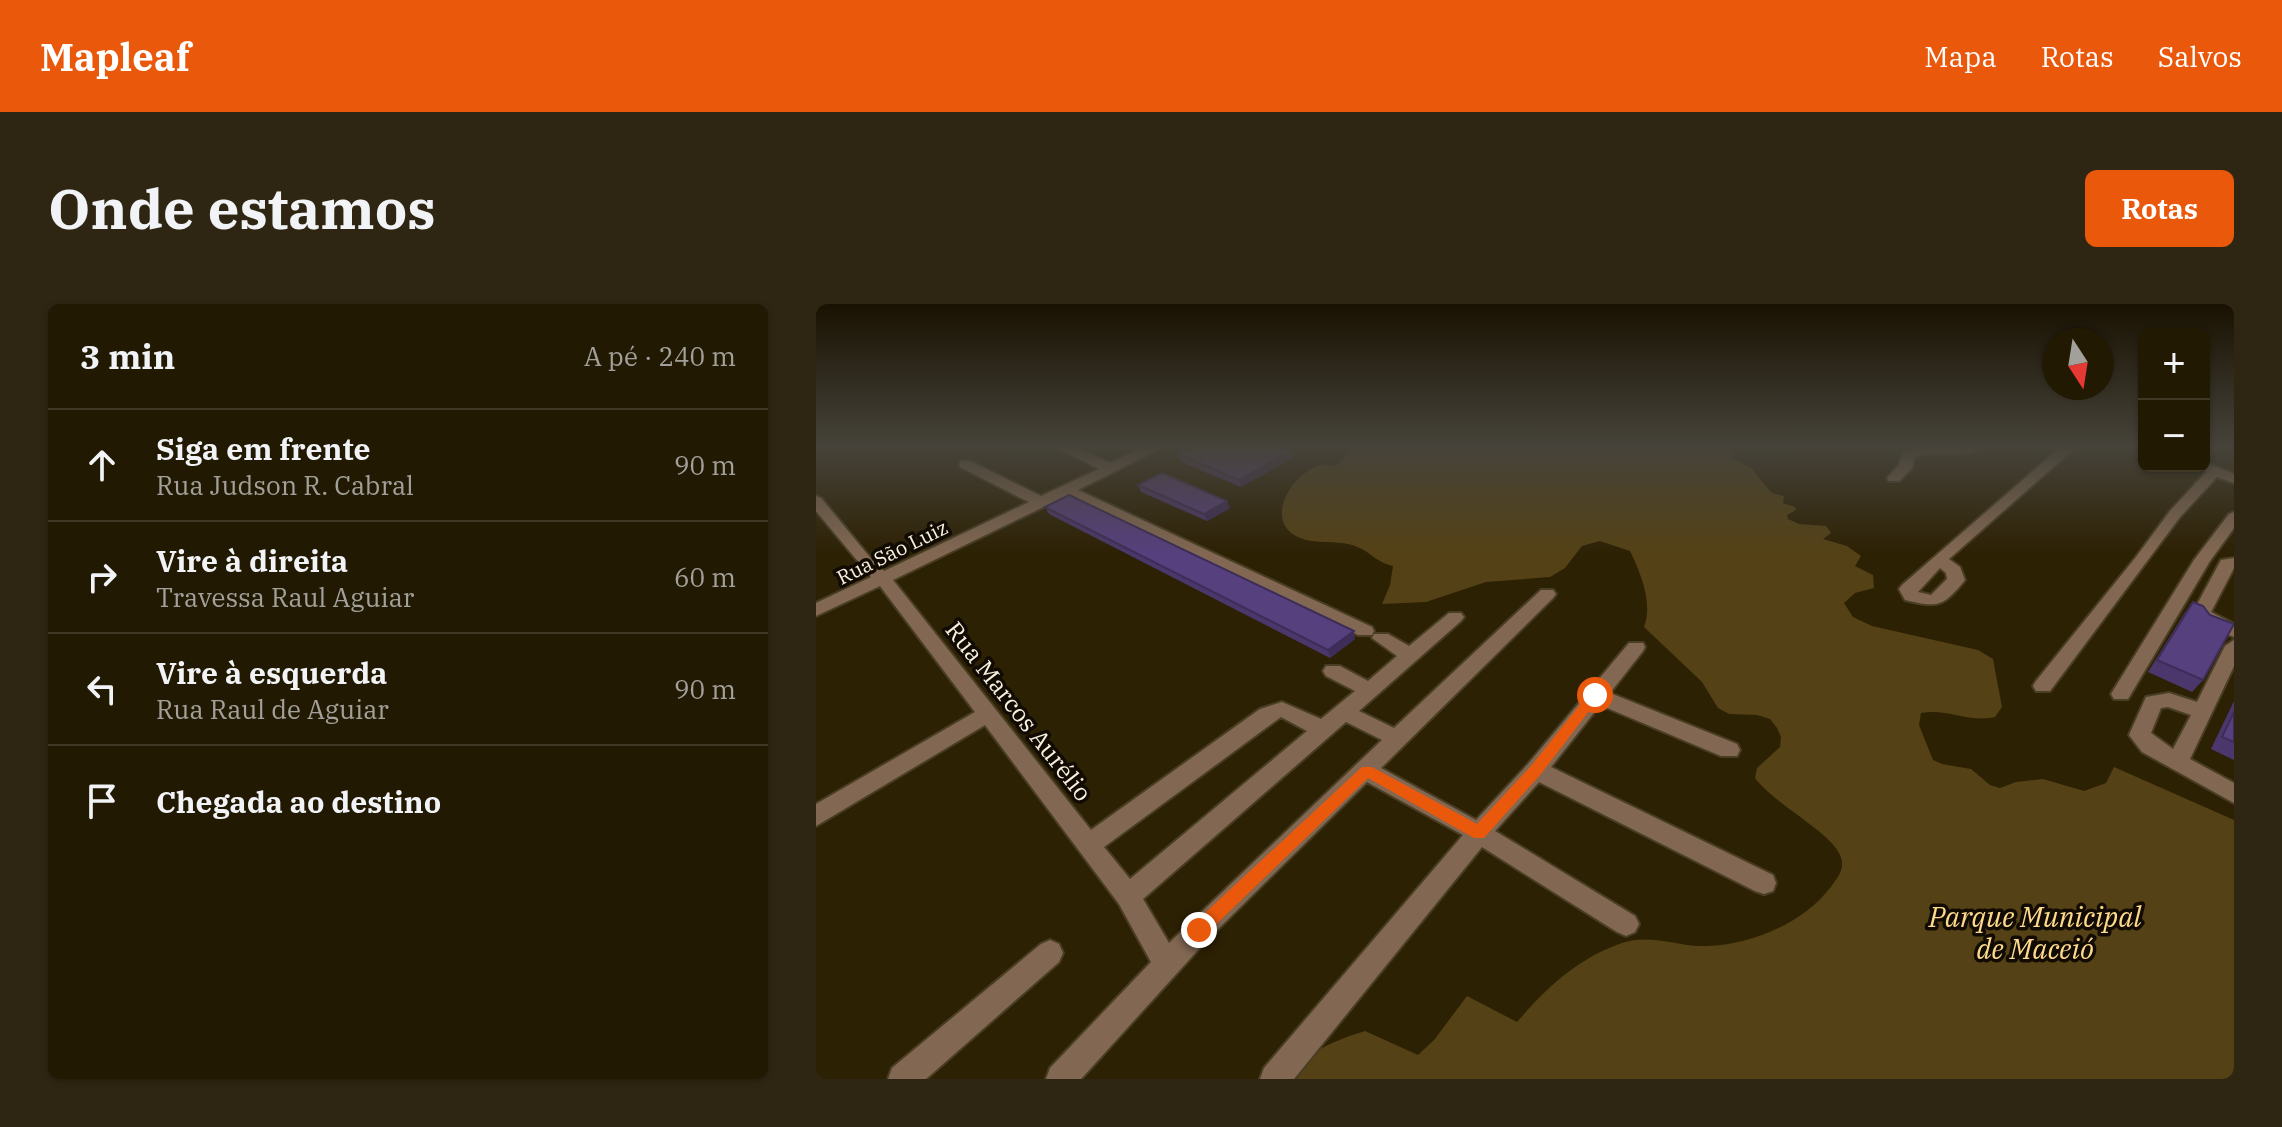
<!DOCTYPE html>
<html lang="pt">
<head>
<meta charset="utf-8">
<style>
  :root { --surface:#221903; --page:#2e2612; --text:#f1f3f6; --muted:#a2a09a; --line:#3f3825; --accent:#ea580c }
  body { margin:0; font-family:"IBM Plex Serif",serif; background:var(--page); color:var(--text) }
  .controls { position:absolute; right:24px; top:24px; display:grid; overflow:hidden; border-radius:12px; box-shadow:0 2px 6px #0004 }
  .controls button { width:72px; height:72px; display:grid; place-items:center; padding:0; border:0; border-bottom:2px solid var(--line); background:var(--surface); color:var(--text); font:40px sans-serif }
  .compass { position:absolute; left:1226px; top:24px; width:72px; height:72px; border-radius:50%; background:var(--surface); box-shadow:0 2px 6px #0004; rotate:168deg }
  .stop { position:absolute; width:24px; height:24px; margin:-18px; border:6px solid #ea580c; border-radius:50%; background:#fff }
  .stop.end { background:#ea580c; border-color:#fff; box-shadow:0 2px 8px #0008 }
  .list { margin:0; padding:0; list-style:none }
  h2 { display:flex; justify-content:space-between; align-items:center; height:104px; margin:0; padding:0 32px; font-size:34px }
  h2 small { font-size:26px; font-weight:400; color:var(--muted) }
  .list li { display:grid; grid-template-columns:52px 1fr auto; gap:24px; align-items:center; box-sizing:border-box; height:112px; padding:0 32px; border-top:2px solid var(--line) }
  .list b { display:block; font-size:30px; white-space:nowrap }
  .list p { margin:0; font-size:26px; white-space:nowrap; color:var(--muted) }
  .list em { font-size:26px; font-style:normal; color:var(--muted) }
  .icon { flex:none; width:44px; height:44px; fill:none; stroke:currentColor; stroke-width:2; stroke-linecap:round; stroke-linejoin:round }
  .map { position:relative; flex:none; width:1418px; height:775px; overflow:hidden; border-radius:12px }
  header { display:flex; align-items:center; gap:48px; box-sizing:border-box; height:112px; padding:0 40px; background:var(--accent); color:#fff }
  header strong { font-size:38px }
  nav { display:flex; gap:44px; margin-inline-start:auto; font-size:28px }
  .intro { display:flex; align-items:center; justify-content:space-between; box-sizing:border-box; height:192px; padding:0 48px }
  h1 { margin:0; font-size:56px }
  .button { padding:20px 36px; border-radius:12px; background:var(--accent); color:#fff; font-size:28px; font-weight:700 }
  main { display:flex; gap:48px; padding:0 48px }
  aside { flex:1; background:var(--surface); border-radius:12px; box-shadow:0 2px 6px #0004 }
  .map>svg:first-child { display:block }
  .green { fill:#544115 }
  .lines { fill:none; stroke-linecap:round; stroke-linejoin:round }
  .minor-casing { stroke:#493e23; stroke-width:4 }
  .path { stroke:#7c7159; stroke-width:2; stroke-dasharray:6 3; stroke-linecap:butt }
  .minor { fill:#826853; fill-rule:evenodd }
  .wall { fill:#4b376c }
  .shaded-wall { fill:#3d2d58 }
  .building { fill:#57407e; stroke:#3d2d58; stroke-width:2 }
  .route { fill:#ea580c }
  .labels { text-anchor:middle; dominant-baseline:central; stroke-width:7; stroke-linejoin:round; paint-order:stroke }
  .far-street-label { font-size:20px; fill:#f8f1e0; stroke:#110b03 }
  .street-label { font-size:24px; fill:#f8f1e0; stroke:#110b03 }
  .near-park-label { font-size:28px; font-style:italic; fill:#feda8b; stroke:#110b03 }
</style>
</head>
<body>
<header>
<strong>Mapleaf</strong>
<nav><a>Mapa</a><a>Rotas</a><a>Salvos</a></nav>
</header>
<div class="intro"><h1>Onde estamos</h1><a class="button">Rotas</a></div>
<main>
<aside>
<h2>3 min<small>A pé · 240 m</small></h2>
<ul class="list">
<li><svg class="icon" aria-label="ahead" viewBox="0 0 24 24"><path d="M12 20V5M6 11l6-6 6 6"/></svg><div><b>Siga em frente</b><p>Rua Judson R. Cabral</p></div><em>90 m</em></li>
<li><svg class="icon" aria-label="right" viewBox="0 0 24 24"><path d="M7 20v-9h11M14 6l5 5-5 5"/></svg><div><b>Vire à direita</b><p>Travessa Raul Aguiar</p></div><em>60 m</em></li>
<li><svg class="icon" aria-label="left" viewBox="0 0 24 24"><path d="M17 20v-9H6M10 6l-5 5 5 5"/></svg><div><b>Vire à esquerda</b><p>Rua Raul de Aguiar</p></div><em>90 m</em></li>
<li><svg class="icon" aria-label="arrive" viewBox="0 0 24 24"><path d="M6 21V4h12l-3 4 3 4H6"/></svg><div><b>Chegada ao destino</b></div></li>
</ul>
</aside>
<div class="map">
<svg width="1418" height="775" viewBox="0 0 1418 775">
  <rect width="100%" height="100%" fill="#2d2104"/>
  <!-- green -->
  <path class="green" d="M528,142H922L917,147V155L935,164L956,189L968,192L967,199L979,203L980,206L971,211L972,215L983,220L1010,222L1015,229L1007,235L1031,242L1045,252L1039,262L1057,271L1058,284L1039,289L1028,299L1037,313L1056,322L1162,346L1177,355L1186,403L1179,413C1153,419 1131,404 1105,409L1103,421L1117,456L1126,460L1155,465L1174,481L1184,484L1200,478L1227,475L1268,487L1290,479L1298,463L1418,516V775H469C490,748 517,737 549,727L602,751L618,736L651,692L701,718C730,684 762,654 806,639C834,629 862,643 891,642C935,641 987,619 1014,584C1022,573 1030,565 1024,551C1015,528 958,500 939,474L941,464L964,443L965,433L961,424L954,415L941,411L913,410L902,404L886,378L828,323C837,299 825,270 814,247L784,237L766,242L749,264L734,273L670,278L610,298L566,300L574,281L577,262C557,257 556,248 539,242C520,235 496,242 478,231C449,212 478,169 502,162C508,160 514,162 520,162L535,147Z"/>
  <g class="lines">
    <defs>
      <g id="minor">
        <path d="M238,142H256L294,159L331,142H349L262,186L556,323L558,327L556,331H542L250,192L77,276L275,526L444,405L466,398L505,415L539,387L510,372L507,367L510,362H524L552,377L581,352L556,334L558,330H572L593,342L633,309H645L648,313L645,317L543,407L578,424L725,286H737L740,290L737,294L565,464L660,516L712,460L813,339H827L829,343L827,347L794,389L921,440L924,446L921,452H905L784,401L735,463L957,571L960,579L957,587L948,590L939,587L723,478L679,527L819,612L823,620L819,628L810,632L801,628L666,543L478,775H444L448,764L647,531L551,478L392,635L265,775H230L234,764L335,658L303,600L169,421L0,522V500L159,408L64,282L0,312V299L55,273L0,207V192L5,194L57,257L68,267L213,198L144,163V157H154L225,192L283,165ZM465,413L491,427L314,575L288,543ZM530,418L566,436L353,639L327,595Z"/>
        <path d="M1104,142H1169L1153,149L1105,150L1098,154L1096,164L1083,177H1073L1071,174L1082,162L1087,149Z"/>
        <path d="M1246,142H1261L1133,255L1144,263L1149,276C1127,303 1122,304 1089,296L1083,285L1086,281ZM1124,264L1130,269L1131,275L1115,291L1102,288Z"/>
        <path d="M1388,158L1418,170V179L1401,173L1364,213L1234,387H1220L1217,382L1220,377L1320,253L1354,207L1390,168L1381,162H1388Z"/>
        <path d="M1418,208V224L1394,257L1312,395H1298L1295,390L1378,256L1413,210Z"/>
        <path d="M1418,254V264L1395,308L1418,320V333L1385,320L1377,308L1405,256Z"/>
        <path d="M1418,336V362L1374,455L1418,479V499L1326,448L1313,431L1330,393L1353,389L1381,398L1409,342ZM1352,403L1375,411L1357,445L1335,429L1345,404Z"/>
        <path d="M234,636L243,640L247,649L243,658L110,775H72L76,764L225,640Z"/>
      </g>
    </defs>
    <!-- minor casing -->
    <use href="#minor" class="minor-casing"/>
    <!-- path -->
    <path class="path" d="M1391,151L1403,142"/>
    <!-- minor -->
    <use href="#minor" class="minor"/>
  </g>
  <!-- wall -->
  <g class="wall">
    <path d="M362,150L477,154L425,183L365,158Z"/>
    <path d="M322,181L414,204L391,217L325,188Z"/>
    <path d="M229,203L539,335L514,354L233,210Z"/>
    <path d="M1377,298L1387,376L1376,388L1332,368L1368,310Z"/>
    <path d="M1418,397V456L1395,445Z"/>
  </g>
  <!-- shaded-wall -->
  <g class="shaded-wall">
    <path d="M475,147L477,154L425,183L423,176Z"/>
    <path d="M411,197L414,204L391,217L388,210Z"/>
    <path d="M538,327L539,335L514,354L512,346Z"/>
  </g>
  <!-- building -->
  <g class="building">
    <path d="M379,142H462L475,147L423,176L362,150Z"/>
    <path d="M346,169L411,197L388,210L322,181Z"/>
    <path d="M253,191L538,327L512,346L229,203Z"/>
    <path d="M1377,298L1387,302L1394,311L1418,320L1387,376L1341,356Z"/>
    <path d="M1418,408V438L1406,433Z"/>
  </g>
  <!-- sky -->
  <linearGradient id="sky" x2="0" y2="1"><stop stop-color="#191202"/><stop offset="0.57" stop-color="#46433a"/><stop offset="1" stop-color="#46433a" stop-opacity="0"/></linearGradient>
  <rect width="1418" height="250" fill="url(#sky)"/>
  <!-- route -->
  <path class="route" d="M779,386L783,388V394L725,470L668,534H658L552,474L389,631H377L375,626L377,620L546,463H556L661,520L715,462L774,388Z"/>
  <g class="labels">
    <!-- far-street labels -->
    <g class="far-street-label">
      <text transform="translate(76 248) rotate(-26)">Rua São Luiz</text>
    </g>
    <!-- street labels -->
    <g class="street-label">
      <text transform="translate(203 407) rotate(52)">Rua Marcos Aurélio</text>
    </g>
    <!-- near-park labels -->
    <g class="near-park-label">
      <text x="1219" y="612">Parque Municipal<tspan x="1219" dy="32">de Maceió</tspan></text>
    </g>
  </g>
</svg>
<div class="controls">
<button>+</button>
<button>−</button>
</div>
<svg class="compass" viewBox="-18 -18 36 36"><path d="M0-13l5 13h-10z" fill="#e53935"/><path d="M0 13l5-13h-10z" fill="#a2a09a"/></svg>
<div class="stop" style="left:779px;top:391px"></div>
<div class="stop end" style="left:383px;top:626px"></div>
</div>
</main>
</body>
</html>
